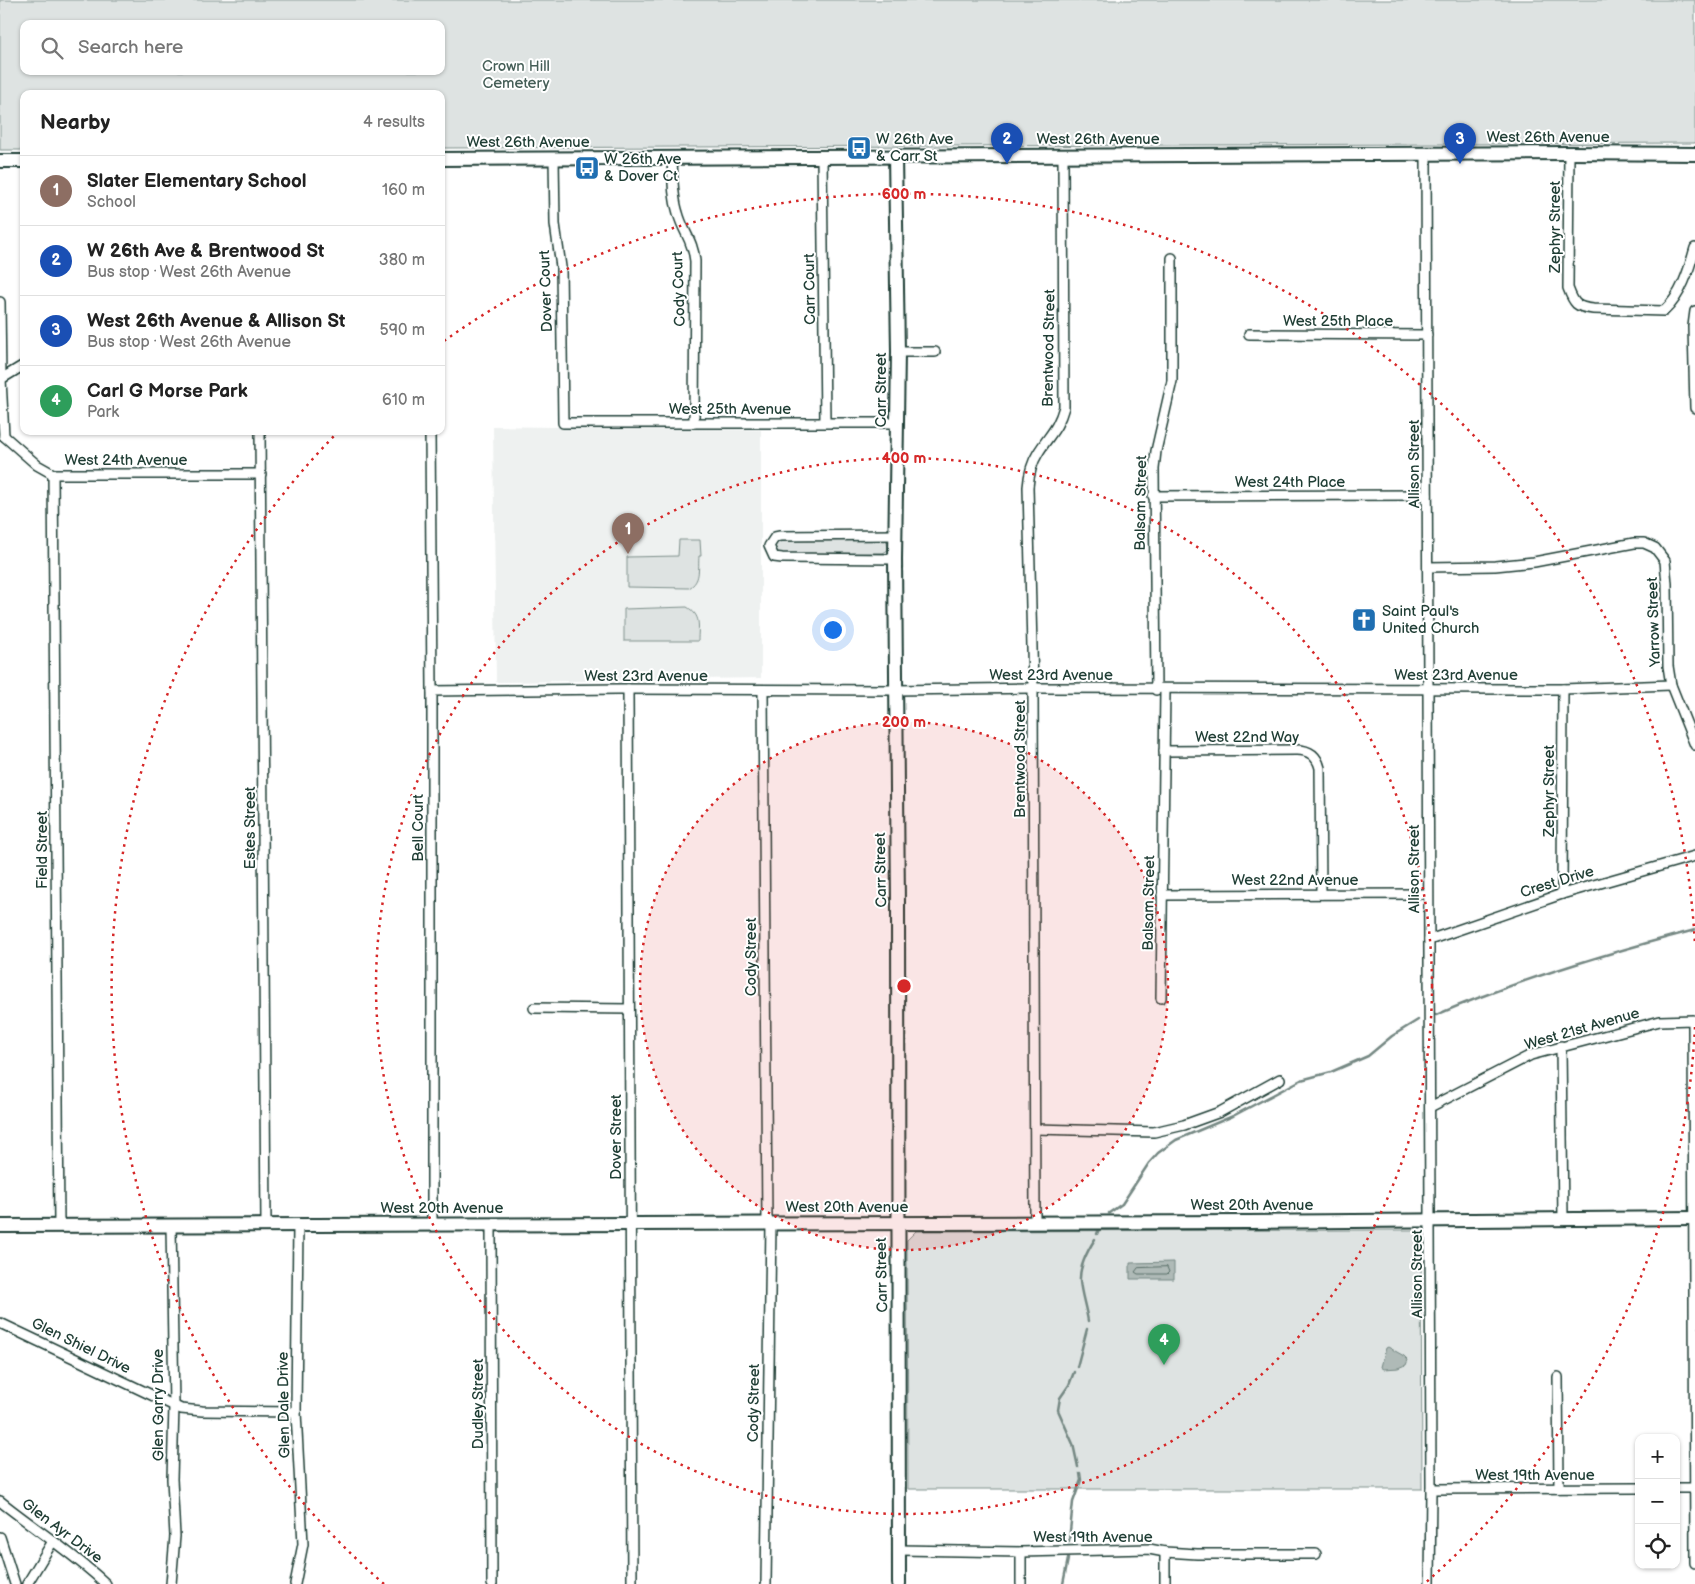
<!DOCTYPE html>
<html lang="en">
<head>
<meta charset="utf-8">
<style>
  :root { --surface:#fff; --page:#f6f6f6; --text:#222; --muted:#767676; --line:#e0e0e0; --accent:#1a73e8 }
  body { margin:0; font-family:"Balsamiq Sans",sans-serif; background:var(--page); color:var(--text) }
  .controls { position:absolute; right:15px; bottom:15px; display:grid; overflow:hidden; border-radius:10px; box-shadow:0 1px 4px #0004 }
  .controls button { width:45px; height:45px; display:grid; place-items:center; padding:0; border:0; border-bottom:1px solid var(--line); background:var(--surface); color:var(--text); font:25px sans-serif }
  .you { position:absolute; left:832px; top:629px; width:18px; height:18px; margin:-12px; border:4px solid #fff; border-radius:50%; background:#1a73e8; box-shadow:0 0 0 8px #1a73e833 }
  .badge { display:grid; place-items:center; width:32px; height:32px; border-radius:50%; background:var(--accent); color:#fff; font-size:16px; font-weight:700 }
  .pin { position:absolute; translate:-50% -41px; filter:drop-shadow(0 1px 2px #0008) }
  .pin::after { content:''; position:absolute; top:26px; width:18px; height:15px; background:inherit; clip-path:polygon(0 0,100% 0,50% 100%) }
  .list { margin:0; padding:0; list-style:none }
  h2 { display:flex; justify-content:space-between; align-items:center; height:65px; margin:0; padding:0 20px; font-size:21px }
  h2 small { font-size:16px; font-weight:400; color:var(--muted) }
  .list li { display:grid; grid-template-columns:32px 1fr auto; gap:15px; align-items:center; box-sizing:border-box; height:70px; padding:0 20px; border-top:1px solid var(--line) }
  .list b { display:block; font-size:19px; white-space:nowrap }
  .list p { margin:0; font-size:16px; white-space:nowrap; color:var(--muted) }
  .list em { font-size:16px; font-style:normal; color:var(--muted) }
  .icon { flex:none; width:28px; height:28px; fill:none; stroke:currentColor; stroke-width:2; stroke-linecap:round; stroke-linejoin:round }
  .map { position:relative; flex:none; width:1695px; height:1584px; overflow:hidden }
  .search { position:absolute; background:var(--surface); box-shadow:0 1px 4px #0004; left:20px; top:20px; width:425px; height:55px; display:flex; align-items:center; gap:12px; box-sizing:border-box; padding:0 18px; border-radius:10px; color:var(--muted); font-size:19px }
  .panel { position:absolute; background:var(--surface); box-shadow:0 1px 4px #0004; left:20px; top:90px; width:425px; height:345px; border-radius:10px }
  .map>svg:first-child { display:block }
  .built { fill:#eef1f0 }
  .green { fill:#dee3e2; stroke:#7e908b; fill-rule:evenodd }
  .water { fill:#afbab7; stroke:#758883 }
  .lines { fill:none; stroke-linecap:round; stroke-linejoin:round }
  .shore { stroke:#596f68; stroke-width:1 }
  .stream { stroke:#758883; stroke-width:2.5 }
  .street-casing { stroke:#1f3d34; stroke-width:12 }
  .secondary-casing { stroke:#1f3d34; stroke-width:16 }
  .street { stroke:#fff; stroke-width:9 }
  .secondary { stroke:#fff; stroke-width:12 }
  .ring { fill:none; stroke:#d62828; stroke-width:2.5; stroke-dasharray:2.5 5 }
  .labels { text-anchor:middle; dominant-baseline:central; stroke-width:4; stroke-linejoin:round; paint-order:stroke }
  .park-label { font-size:15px; fill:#455e57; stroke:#fff }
  .street-label { font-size:15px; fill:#1f3d34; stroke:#fff }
  .poi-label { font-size:15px; fill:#1f3d34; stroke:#fff; text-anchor:start }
  .centre { fill:#d62828; stroke:#fff; stroke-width:2.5 }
  .ring-label { font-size:15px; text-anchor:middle; font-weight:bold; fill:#d62828; stroke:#fff; stroke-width:4; stroke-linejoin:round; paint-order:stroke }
</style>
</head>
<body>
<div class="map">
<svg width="1695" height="1584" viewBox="0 0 1695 1584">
  <rect width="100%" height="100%" fill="#fff"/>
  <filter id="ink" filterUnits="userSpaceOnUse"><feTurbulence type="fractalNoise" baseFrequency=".02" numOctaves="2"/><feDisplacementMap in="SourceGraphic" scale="10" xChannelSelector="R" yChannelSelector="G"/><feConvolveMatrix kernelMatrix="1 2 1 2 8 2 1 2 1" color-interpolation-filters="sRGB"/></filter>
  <g filter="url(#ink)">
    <!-- built -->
    <path class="built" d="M493,426L761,430V678L496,682Z"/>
    <!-- green -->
    <g class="green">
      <path d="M0,0H1695V143L441,148V94H24V150H0ZM24,24H441V71H24Z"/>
      <path d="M881,539L887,542L888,550L883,553L782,554L776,553L773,547L777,541Z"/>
      <path d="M679,540H700L701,556H699C698,569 701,581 689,588L627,587V557L678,556Z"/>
      <path d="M687,607C702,616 698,626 698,641H624V609Z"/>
      <path d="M1414,1230L1421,1238L1422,1489H908L907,1240L916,1231Z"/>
    </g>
    <!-- water -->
    <g class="water">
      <path d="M1174,1262V1279H1130V1263Z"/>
      <path d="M1388,1347L1404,1356L1408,1360L1406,1365L1399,1368L1384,1369L1381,1367L1386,1348Z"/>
    </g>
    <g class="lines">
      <!-- shore -->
      <path class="shore" d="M1167,1267L1169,1272L1167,1274H1138L1135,1272L1138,1268Z"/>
      <!-- stream -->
      <g class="stream">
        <path d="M1436,1015C1520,979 1607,953 1695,930"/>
        <path d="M1109,1213L1122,1204L1149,1163L1158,1153L1176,1140L1233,1116L1301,1080L1331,1072L1368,1056L1392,1036L1418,1020"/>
        <path d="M1097,1234L1099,1229"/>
        <path d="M1088,1321C1086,1308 1081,1293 1080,1281C1079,1267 1088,1250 1095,1239"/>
        <path d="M1077,1367L1087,1329"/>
        <path d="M1074,1372L1069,1385L1060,1398L1058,1410L1073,1444L1078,1467"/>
        <path d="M1069,1541L1073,1502L1081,1480L1080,1473"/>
        <path d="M1063,1584L1068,1559"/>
      </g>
      <defs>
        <g id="street">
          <path d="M1569,153L1568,288C1574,304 1576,307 1593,309L1664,311C1681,296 1689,270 1695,248"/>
          <path d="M1426,154L1431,1489L1430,1584"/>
          <path d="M822,157L825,422"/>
          <path d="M554,158L555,224L561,267L563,423H898"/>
          <path d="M672,158C673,176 672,195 678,213C683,232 693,240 695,261L694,423"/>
          <path d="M0,302L1,379L4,436"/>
          <path d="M1695,311L1693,326L1695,408"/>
          <path d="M1249,334L1427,335"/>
          <path d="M898,352H935"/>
          <path d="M1,379L24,365"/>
          <path d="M260,431L266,1225"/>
          <path d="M430,431L432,691V1224"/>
          <path d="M4,436L37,465L53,474H261"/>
          <path d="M53,474L59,1226"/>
          <path d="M1153,496L1427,495"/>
          <path d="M895,559L782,558L774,557L769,546L775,537L780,536L895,535"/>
          <path d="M1428,567L1495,566L1534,562L1634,543H1644L1655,548L1665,561L1667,584L1668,666L1671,685L1695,745"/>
          <path d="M628,689L632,1584"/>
          <path d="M1156,690L1154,469L1156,451L1172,381V258"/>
          <path d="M432,691L620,689L896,690L1033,688L1563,689L1671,685"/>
          <path d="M763,691L767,1223"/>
          <path d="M1164,751L1297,750C1309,750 1317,756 1320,768L1321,894"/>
          <path d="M1562,894L1563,689"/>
          <path d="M1162,895L1428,894"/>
          <path d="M1429,940L1562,894L1695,856"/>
          <path d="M1161,998L1165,690"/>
          <path d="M534,1008L629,1009"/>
          <path d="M1561,1046L1563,1219"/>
          <path d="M1430,1107L1531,1055L1660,1021L1693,1020L1695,1563"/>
          <path d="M1035,1129L1154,1132L1184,1125L1220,1112L1280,1079"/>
          <path d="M1035,1223L1033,688L1028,487C1029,474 1031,464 1038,453C1049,435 1058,429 1064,407L1063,156"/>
          <path d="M491,1224L492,1584"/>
          <path d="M0,1323L181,1409L202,1411L296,1412"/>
          <path d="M1558,1377L1559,1488"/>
          <path d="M1676,1488H1695"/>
          <path d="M1431,1489L1639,1488"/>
          <path d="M0,1501C35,1529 73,1553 106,1584"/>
          <path d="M0,1537L15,1584"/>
          <path d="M899,1550L1021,1552L1149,1549L1165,1552L1197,1554H1316"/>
          <path d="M1165,1552V1584"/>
          <path d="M27,1584L53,1541"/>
          <path d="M171,1584L175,1536L172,1479L174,1406L171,1226"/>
          <path d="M295,1584L303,1544L296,1412L298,1225"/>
          <path d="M766,1584L771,1223"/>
          <path d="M1021,1584V1552"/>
        </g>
        <g id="secondary">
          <path d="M895,156L898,352L895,559L898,904L899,1584"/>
          <path d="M441,159L1569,153L1695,154"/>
          <path d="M0,161H24"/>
          <path d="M0,1226L1249,1222L1695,1218"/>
        </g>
      </defs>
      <!-- street casing -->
      <use href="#street" class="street-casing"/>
      <!-- secondary casing -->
      <use href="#secondary" class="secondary-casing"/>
      <!-- street -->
      <use href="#street" class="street"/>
      <!-- secondary -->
      <use href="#secondary" class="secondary"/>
    </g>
  </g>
  <!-- distance rings -->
  <circle cx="904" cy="986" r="264" fill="#d62828" fill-opacity=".12"/>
  <g class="ring">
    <circle cx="904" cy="986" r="264"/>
    <circle cx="904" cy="986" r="528"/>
    <path d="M1695 1027A792 792 0 0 1 1424 1584M384 1584A792 792 0 0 1 334 436M444 341A792 792 0 0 1 1695 945"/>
  </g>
  <!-- icons -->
  <defs>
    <symbol id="bus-square" viewBox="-11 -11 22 22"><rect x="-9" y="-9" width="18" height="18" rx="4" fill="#1f6fb2" stroke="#fff"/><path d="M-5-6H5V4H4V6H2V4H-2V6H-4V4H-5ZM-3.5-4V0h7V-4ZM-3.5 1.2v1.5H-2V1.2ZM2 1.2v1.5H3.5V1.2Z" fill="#fff"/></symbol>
    <symbol id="church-square" viewBox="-11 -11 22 22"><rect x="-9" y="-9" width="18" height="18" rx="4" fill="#1f6fb2" stroke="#fff"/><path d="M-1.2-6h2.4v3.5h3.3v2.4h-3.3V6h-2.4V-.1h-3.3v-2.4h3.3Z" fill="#fff"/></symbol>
  </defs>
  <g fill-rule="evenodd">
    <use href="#bus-square" x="845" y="134" width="28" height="28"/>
    <use href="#bus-square" x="573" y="154" width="28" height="28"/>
    <use href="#church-square" x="1350" y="606" width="28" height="28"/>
  </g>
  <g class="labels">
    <!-- park labels -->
    <g class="park-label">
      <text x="516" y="66">Crown Hill<tspan x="516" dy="17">Cemetery</tspan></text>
    </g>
    <!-- street labels -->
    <g class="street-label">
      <text x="1548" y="137">West 26th Avenue</text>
      <text x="1098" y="139">West 26th Avenue</text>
      <text x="528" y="142">West 26th Avenue</text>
      <text transform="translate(1555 227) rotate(-90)">Zephyr Street</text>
      <text transform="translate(679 289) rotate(-92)">Cody Court</text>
      <text transform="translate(810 289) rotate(-91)">Carr Court</text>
      <text transform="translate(546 291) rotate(-92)">Dover Court</text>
      <text x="1338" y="321">West 25th Place</text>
      <text transform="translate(1049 348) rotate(-89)">Brentwood Street</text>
      <text transform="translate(881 390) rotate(-90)">Carr Street</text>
      <text x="730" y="409">West 25th Avenue</text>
      <text x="126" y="460">West 24th Avenue</text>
      <text transform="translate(1414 464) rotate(-90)">Allison Street</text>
      <text x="1290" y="482">West 24th Place</text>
      <text transform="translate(1141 503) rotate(-89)">Balsam Street</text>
      <text transform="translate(1654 622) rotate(-92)">Yarrow Street</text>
      <text x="1051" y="675">West 23rd Avenue</text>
      <text x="1456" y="675">West 23rd Avenue</text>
      <text x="646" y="676">West 23rd Avenue</text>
      <text x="1247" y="737">West 22nd Way</text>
      <text transform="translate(1020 759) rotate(-90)">Brentwood Street</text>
      <text transform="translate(1549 791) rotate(-90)">Zephyr Street</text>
      <text transform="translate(250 828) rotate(-90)">Estes Street</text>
      <text transform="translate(418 828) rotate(-90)">Bell Court</text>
      <text transform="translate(42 850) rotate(-90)">Field Street</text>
      <text transform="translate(1414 869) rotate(-90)">Allison Street</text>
      <text transform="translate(881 870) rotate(-91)">Carr Street</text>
      <text x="1295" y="880">West 22nd Avenue</text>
      <text transform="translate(1557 882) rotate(-17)">Crest Drive</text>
      <text transform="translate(1149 903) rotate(-89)">Balsam Street</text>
      <text transform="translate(751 957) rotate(-90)">Cody Street</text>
      <text transform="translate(1582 1029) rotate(-16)">West 21st Avenue</text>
      <text transform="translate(616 1137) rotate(-90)">Dover Street</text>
      <text x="1252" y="1205">West 20th Avenue</text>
      <text x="847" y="1207">West 20th Avenue</text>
      <text x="442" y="1208">West 20th Avenue</text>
      <text transform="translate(1417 1274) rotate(-90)">Allison Street</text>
      <text transform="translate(882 1275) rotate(-91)">Carr Street</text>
      <text transform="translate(81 1346) rotate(26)">Glen Shiel Drive</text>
      <text transform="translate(754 1403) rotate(-89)">Cody Street</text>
      <text transform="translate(478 1404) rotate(-90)">Dudley Street</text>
      <text transform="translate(158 1405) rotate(-90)">Glen Garry Drive</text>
      <text transform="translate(284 1405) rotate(-91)">Glen Dale Drive</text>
      <text x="1535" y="1475">West 19th Avenue</text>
      <text transform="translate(62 1531) rotate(37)">Glen Ayr Drive</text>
      <text x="1093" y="1537">West 19th Avenue</text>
    </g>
    <!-- poi labels -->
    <g class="poi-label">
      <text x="876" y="139">W 26th Ave<tspan x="876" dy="17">&amp; Carr St</tspan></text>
      <text x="604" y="159">W 26th Ave<tspan x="604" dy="17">&amp; Dover Ct</tspan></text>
      <text x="1382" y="611">Saint Paul's<tspan x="1382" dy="17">United Church</tspan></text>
    </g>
  </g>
  <circle cx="904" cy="986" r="8" class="centre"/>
  <g class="ring-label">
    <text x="904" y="199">600 m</text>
    <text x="904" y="463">400 m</text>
    <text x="904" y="727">200 m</text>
  </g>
</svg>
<div class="controls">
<button>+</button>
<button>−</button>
<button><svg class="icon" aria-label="locate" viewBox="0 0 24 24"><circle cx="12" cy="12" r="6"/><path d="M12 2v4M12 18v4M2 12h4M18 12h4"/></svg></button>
</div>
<div class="you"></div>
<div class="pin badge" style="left:628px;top:554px;background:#8d6e63">1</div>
<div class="pin badge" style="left:1007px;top:164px;background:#1a4fb4">2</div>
<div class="pin badge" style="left:1460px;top:164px;background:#1a4fb4">3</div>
<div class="pin badge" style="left:1164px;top:1365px;background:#2e9e5b">4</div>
<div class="search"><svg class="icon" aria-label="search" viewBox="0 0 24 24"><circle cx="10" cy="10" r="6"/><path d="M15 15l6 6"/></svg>Search here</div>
<section class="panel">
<h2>Nearby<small>4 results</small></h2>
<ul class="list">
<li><span class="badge" style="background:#8d6e63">1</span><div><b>Slater Elementary School</b><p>School</p></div><em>160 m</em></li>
<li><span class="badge" style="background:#1a4fb4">2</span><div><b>W 26th Ave &amp; Brentwood St</b><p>Bus stop · West 26th Avenue</p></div><em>380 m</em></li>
<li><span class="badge" style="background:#1a4fb4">3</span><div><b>West 26th Avenue &amp; Allison St</b><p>Bus stop · West 26th Avenue</p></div><em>590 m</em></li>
<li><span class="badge" style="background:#2e9e5b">4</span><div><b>Carl G Morse Park</b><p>Park</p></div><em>610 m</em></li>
</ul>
</section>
</div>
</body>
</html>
